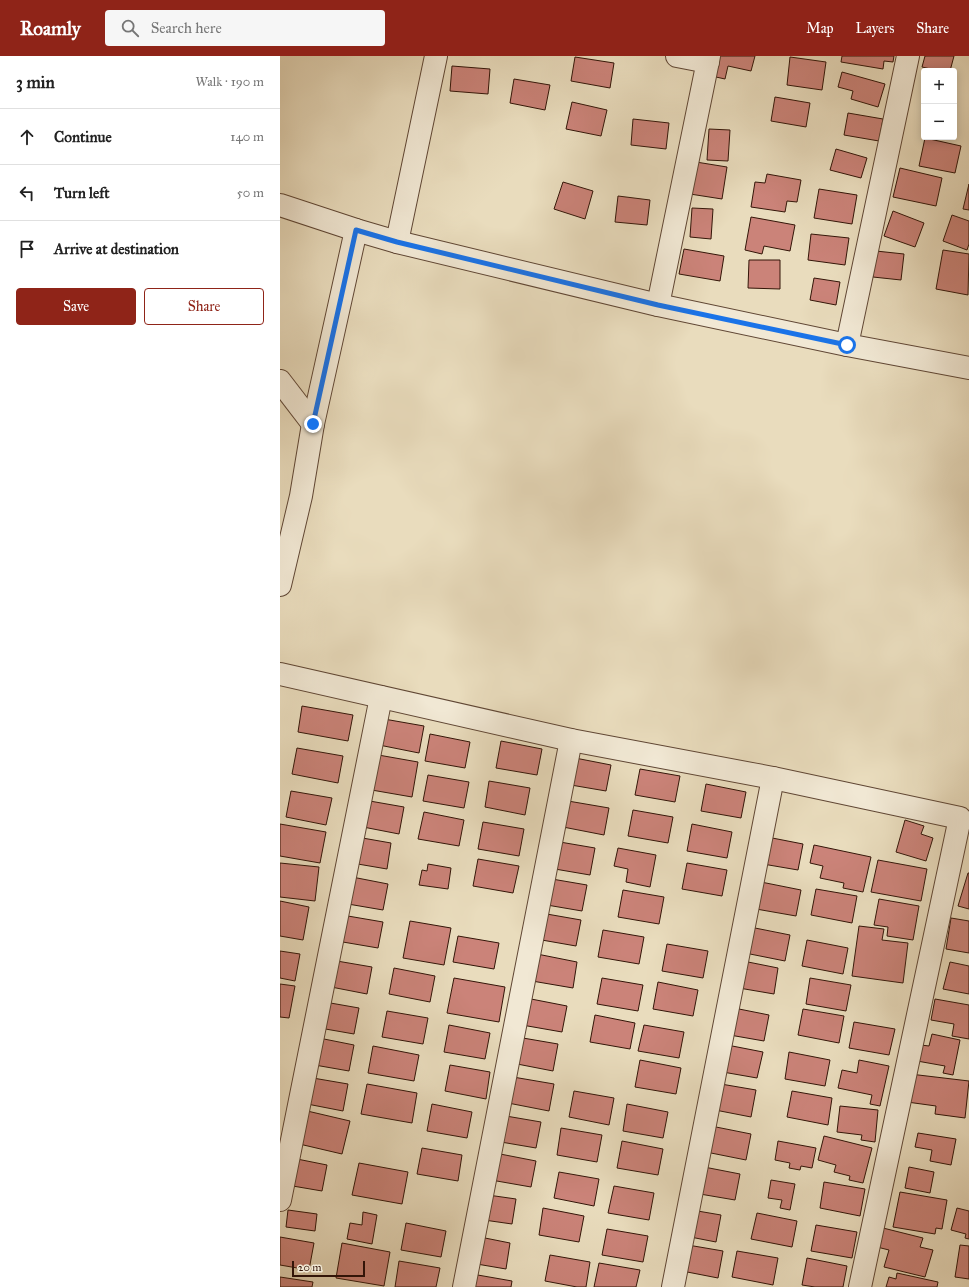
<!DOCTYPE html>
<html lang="en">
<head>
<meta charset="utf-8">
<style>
  :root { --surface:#fff; --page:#f6f6f6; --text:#222; --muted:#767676; --line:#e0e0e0; --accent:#8f2418 }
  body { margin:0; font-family:"IM FELL Great Primer",serif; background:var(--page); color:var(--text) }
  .controls { position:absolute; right:12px; top:12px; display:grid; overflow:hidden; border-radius:4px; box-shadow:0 2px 10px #0003 }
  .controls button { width:36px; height:36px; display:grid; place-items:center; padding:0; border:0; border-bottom:1px solid var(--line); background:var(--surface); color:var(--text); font:20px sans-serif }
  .scale { position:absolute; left:12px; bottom:10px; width:73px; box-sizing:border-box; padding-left:4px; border:2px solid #331508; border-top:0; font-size:11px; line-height:14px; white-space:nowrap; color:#331508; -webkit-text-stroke:3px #f1e8d4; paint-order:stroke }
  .stop { position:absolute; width:12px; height:12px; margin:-9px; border:3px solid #1a73e8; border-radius:50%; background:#fff }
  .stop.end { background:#1a73e8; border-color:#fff; box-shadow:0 1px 4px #0008 }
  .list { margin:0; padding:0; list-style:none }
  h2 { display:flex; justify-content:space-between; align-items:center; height:52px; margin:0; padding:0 16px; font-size:17px }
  h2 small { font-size:13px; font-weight:400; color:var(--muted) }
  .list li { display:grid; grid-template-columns:26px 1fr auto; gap:12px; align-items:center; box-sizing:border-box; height:56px; padding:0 16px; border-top:1px solid var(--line) }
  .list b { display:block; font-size:15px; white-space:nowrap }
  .list em { font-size:13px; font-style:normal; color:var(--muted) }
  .actions { display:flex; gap:8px; padding:12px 16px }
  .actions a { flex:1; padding:9px 0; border:1px solid var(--accent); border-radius:4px; text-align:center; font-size:14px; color:var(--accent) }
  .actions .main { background:var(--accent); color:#fff }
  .icon { flex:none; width:22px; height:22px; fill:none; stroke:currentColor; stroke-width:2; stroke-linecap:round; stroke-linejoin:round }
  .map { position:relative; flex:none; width:689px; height:1231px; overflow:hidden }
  header { display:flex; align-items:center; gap:24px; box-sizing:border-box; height:56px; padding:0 20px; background:var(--accent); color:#fff }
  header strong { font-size:19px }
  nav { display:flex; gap:22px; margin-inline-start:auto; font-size:14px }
  .search { width:280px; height:36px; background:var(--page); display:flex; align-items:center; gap:10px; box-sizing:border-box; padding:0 14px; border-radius:4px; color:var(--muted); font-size:15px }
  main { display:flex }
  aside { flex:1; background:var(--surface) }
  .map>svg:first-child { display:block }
  .building { fill:#cb8379; stroke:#331508 }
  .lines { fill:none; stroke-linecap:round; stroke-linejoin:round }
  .minor-casing { stroke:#604735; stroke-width:24 }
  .minor { stroke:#f1e8d4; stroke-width:22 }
  .route { stroke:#1a73e8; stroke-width:5 }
</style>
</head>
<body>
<header>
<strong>Roamly</strong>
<div class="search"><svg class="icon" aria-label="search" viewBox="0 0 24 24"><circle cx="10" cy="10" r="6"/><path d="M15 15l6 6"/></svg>Search here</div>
<nav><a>Map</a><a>Layers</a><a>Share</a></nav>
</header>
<main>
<aside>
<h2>3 min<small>Walk · 190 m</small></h2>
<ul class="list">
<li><svg class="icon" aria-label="ahead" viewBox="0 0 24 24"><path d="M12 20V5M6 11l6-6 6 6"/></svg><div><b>Continue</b></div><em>140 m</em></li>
<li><svg class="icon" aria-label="left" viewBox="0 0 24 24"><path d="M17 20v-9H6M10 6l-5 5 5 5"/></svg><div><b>Turn left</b></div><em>50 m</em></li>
<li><svg class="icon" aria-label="arrive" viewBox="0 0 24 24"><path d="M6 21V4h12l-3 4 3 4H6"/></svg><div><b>Arrive at destination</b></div></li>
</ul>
<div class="actions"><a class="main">Save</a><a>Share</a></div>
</aside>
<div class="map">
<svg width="689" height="1231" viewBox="0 0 689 1231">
  <rect width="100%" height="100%" fill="#e9dcbd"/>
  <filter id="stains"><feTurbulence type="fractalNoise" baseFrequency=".005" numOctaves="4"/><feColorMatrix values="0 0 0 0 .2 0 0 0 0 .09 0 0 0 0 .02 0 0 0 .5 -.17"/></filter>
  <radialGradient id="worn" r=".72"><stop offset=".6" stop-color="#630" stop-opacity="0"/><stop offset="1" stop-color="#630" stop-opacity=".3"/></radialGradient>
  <!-- building -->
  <g class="building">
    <path d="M432,0H475L471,15L448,10L445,23L427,19Z"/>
    <path d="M562,0H614L613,6L604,5L603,13L561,6Z"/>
    <path d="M645,0H674L670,15H659L642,11Z"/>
    <path d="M295,1L334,7L330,32L291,25Z"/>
    <path d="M510,1L546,6L542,34L507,29Z"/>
    <path d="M172,10L210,13L208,38L170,35Z"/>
    <path d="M562,16L605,28L598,51L571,43L573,35L558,31Z"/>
    <path d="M234,23L270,29L265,54L230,47Z"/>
    <path d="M495,41L530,47L526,71L491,65Z"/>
    <path d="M292,46L327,54L321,80L286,73Z"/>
    <path d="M568,57L603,63L599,85L564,79Z"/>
    <path d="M353,63L389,67L386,93L351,89Z"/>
    <path d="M429,73L450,74L448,105L427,104Z"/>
    <path d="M645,82L681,90L675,117L639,110Z"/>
    <path d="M556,93L587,102L581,122L550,114Z"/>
    <path d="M416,106L447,111L442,143L410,138Z"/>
    <path d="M620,112L662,122L656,150L613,141Z"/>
    <path d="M487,118L521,124L517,146L507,145L505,156L471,151L475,126L485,127Z"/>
    <path d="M283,126L313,135L305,163L274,153Z"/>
    <path d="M689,128V154L683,153Z"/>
    <path d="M539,133L577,139L572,168L534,162Z"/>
    <path d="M338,140L370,144L367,169L335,166Z"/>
    <path d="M412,152L433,153L431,183L410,181Z"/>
    <path d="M613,155L644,167L635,191L604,180Z"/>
    <path d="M672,159L689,165V188L687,194L663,185Z"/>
    <path d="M471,161L515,169L510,195L484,190L482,198L465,194Z"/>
    <path d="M531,178L569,182L565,209L528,204Z"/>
    <path d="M404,193L444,200L440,225L399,218Z"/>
    <path d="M663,194L689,198L688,239L656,233Z"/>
    <path d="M596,195L624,198L621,224L593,221Z"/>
    <path d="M469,204H500V233L468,232Z"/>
    <path d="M534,222L560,226L556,249L530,244Z"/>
    <path d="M22,650L73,659L68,685L18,676Z"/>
    <path d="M104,663L144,670L139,697L99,689Z"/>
    <path d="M150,678L190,686L185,712L145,705Z"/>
    <path d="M221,685L262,693L257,719L216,712Z"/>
    <path d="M17,692L63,700L58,727L12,718Z"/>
    <path d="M87,697L138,706L132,741L80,732Z"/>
    <path d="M290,701L331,709L326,735L285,728Z"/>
    <path d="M360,713L400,720L395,746L355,739Z"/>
    <path d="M148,719L189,726L184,752L143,745Z"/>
    <path d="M209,725L250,732L245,759L205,751Z"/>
    <path d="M426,728L466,736L461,762L421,755Z"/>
    <path d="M11,735L52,742L46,769L6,761Z"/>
    <path d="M84,744L124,751L119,778L78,770Z"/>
    <path d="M288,745L329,752L324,779L283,771Z"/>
    <path d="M353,754L393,761L388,787L348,780Z"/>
    <path d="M144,756L184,764L179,790L138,783Z"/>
    <path d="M625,764L644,770L641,778L653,782L646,805L616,796Z"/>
    <path d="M203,766L244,773L239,800L198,793Z"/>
    <path d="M0,768L46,776L40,807L0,800Z"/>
    <path d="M412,768L452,776L447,802L407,795Z"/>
    <path d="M71,780L111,787L107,813L66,806Z"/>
    <path d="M482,780L523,788L518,814L477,807Z"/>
    <path d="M274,785L315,792L310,819L269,812Z"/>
    <path d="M534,789L591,801L583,836L563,832L564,827L540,822L543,810L530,807Z"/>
    <path d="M338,792L376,799L370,831L346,826L348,813L334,810Z"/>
    <path d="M198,803L239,810L233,837L193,830Z"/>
    <path d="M598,804L647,813L641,845L591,836Z"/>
    <path d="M0,807L39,811L35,845L0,841Z"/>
    <path d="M407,807L447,814L442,840L402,833Z"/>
    <path d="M148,808L171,812L168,833L139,829L142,814L147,815Z"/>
    <path d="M688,817H689V853L678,850Z"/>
    <path d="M67,820L108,828L103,854L62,847Z"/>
    <path d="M266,822L307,829L302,855L261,848Z"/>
    <path d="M481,826L521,834L516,860L476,853Z"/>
    <path d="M536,833L577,840L572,867L531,859Z"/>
    <path d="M343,834L384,841L379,868L338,861Z"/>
    <path d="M599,843L639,850L633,884L607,880L608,871L594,869Z"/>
    <path d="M0,845L29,851L23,884L0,880Z"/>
    <path d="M261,857L301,864L296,890L256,883Z"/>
    <path d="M62,859L103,866L98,892L57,885Z"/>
    <path d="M671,862L689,865V897L666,893Z"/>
    <path d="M130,865L171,872L164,909L123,902Z"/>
    <path d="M579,870L604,873L602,884L628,887L623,927L572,920Z"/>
    <path d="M470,871L510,879L505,905L465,897Z"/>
    <path d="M323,874L364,881L359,908L318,901Z"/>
    <path d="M178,880L219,887L214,913L173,906Z"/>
    <path d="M527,884L568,892L563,918L522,910Z"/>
    <path d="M387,888L428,895L423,922L382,915Z"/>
    <path d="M0,895L20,898L15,925L0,922Z"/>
    <path d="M257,898L297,906L293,932L252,925Z"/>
    <path d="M51,904L92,911L87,938L46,930Z"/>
    <path d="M458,904L498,912L494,938L453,931Z"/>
    <path d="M670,906L689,910V938L663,933Z"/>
    <path d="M114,912L155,920L150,946L109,938Z"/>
    <path d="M174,922L225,931L219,966L167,957Z"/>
    <path d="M322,922L363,929L358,955L317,948Z"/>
    <path d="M530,922L571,929L566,955L526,948Z"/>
    <path d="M378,926L418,934L413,960L373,953Z"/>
    <path d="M0,928L15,930L9,962L0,961Z"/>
    <path d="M246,942L287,950L282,976L242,969Z"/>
    <path d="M655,943L689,949V983L672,980L674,968L651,964Z"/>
    <path d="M39,945L79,952L74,978L34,971Z"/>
    <path d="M449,951L489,959L484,985L444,978Z"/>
    <path d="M523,953L564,960L559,987L518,979Z"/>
    <path d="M107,955L148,962L143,988L102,981Z"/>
    <path d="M315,959L355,967L350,993L310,986Z"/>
    <path d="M574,966L615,973L609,999L569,992Z"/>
    <path d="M169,969L210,977L205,1003L164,996Z"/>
    <path d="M364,969L404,976L399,1002L358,995Z"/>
    <path d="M652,978L680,984L673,1019L663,1017L665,1010L637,1005L641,989L649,990Z"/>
    <path d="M34,981L74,989L69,1015L29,1008Z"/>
    <path d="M237,981L278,988L273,1015L232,1007Z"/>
    <path d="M442,988L483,996L477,1022L437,1015Z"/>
    <path d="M93,990L139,999L134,1025L88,1017Z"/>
    <path d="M509,996L550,1004L545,1030L505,1023Z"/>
    <path d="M360,1004L401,1012L396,1038L355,1031Z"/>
    <path d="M579,1004L609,1010L600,1050L590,1048L592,1039L558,1032L562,1014L577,1017Z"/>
    <path d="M170,1009L210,1016L206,1043L165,1035Z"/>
    <path d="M630,1018L689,1025L685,1062L655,1058L656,1050L627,1046Z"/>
    <path d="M27,1021L68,1028L63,1055L22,1047Z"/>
    <path d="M233,1021L274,1028L269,1055L228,1047Z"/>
    <path d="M435,1027L476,1034L471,1061L430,1053Z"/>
    <path d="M87,1028L137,1037L132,1067L81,1058Z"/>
    <path d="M294,1035L334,1042L329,1069L289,1061Z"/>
    <path d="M512,1035L552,1042L548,1069L507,1061Z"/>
    <path d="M152,1048L192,1056L187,1082L147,1075Z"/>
    <path d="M347,1048L388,1056L383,1082L343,1075Z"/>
    <path d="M560,1050L598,1054L595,1086L581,1084L582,1079L557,1076Z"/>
    <path d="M23,1054L70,1065L62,1098L15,1087Z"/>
    <path d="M220,1059L261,1066L256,1092L215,1085Z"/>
    <path d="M431,1070L471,1078L466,1104L426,1096Z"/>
    <path d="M281,1072L322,1079L317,1106L277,1099Z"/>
    <path d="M638,1077L676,1083L671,1109L650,1105L652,1094L635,1091Z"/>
    <path d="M544,1080L592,1092L583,1127L569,1124L570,1120L554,1116L556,1109L538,1104Z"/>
    <path d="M342,1085L383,1093L378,1119L337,1112Z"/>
    <path d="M498,1085L536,1092L532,1112L521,1110L520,1114L509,1112L510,1107L495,1104Z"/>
    <path d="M142,1092L182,1099L178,1125L137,1118Z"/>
    <path d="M215,1097L256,1105L251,1131L211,1124Z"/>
    <path d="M7,1101L47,1109L42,1135L1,1128Z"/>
    <path d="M79,1107L128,1116L122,1148L72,1139Z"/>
    <path d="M419,1110L460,1118L455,1144L414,1137Z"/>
    <path d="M629,1111L654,1116L650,1137L625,1132Z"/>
    <path d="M279,1116L319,1123L314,1150L274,1142Z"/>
    <path d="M491,1124L515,1128L510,1154L500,1152L502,1144L488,1142Z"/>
    <path d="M544,1126L585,1133L580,1160L540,1152Z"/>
    <path d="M334,1130L374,1137L369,1164L328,1157Z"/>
    <path d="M620,1136L667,1144L662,1173L656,1172L655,1178L613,1171Z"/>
    <path d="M208,1139L236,1143L232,1168L204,1164Z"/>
    <path d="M263,1152L304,1160L299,1186L259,1179Z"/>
    <path d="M400,1152L441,1159L436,1186L395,1178Z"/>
    <path d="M677,1152L689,1155V1183L685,1182L686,1178L671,1174Z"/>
    <path d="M8,1154L37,1158L35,1175L6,1171Z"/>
    <path d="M83,1156L97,1159L92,1188L67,1183L70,1167L82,1169Z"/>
    <path d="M477,1157L517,1165L512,1191L471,1183Z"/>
    <path d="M126,1167L166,1175L161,1201L121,1194Z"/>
    <path d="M536,1169L577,1176L572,1202L531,1195Z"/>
    <path d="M603,1172L643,1182L640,1191L653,1194L645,1221L604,1211L609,1194L597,1191Z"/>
    <path d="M327,1173L368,1180L363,1206L322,1199Z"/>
    <path d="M190,1179L230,1187L226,1213L185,1206Z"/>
    <path d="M0,1181L34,1187L29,1214L0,1209Z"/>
    <path d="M62,1187L110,1196L104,1230L56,1222Z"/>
    <path d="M402,1188L443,1195L438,1222L397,1214Z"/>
    <path d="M680,1189L689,1190V1223L675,1221Z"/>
    <path d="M457,1195L498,1202L493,1229L452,1221Z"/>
    <path d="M270,1199L310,1206L306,1231H297L265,1225Z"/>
    <path d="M527,1202L567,1210L563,1231H535L522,1229Z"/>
    <path d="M119,1205L160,1212L156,1231H115Z"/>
    <path d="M319,1207L360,1214L356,1231H314Z"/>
    <path d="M617,1217L658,1226L657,1231H606L609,1221L616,1223Z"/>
    <path d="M192,1218L232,1225L231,1231H189Z"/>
    <path d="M0,1221L33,1226L32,1231H0Z"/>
  </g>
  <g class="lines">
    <defs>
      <g id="minor">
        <path d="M397,0L428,6"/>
        <path d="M0,149L76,174L117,186L378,249L567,289L689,312"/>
        <path d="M117,186L156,0"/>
        <path d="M378,249L429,0"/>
        <path d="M567,289L628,0"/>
        <path d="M0,325L33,368"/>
        <path d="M0,529L21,440L33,368L76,174"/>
        <path d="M0,618L291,684L493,722L680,762L580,1231"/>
        <path d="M0,1144L101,641"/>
        <path d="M184,1231L291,684"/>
        <path d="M393,1231L493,722"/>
      </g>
    </defs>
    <!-- minor casing -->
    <use href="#minor" class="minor-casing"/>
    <!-- minor -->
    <use href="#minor" class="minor"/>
  </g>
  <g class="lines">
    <!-- route -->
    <path class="route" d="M33,368L76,174L117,186L378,249L567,289"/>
  </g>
  <rect width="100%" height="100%" filter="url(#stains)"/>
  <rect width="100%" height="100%" fill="url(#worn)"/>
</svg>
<div class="controls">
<button>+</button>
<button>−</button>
</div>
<div class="scale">20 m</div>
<div class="stop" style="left:567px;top:289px"></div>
<div class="stop end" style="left:33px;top:368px"></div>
</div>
</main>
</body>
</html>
